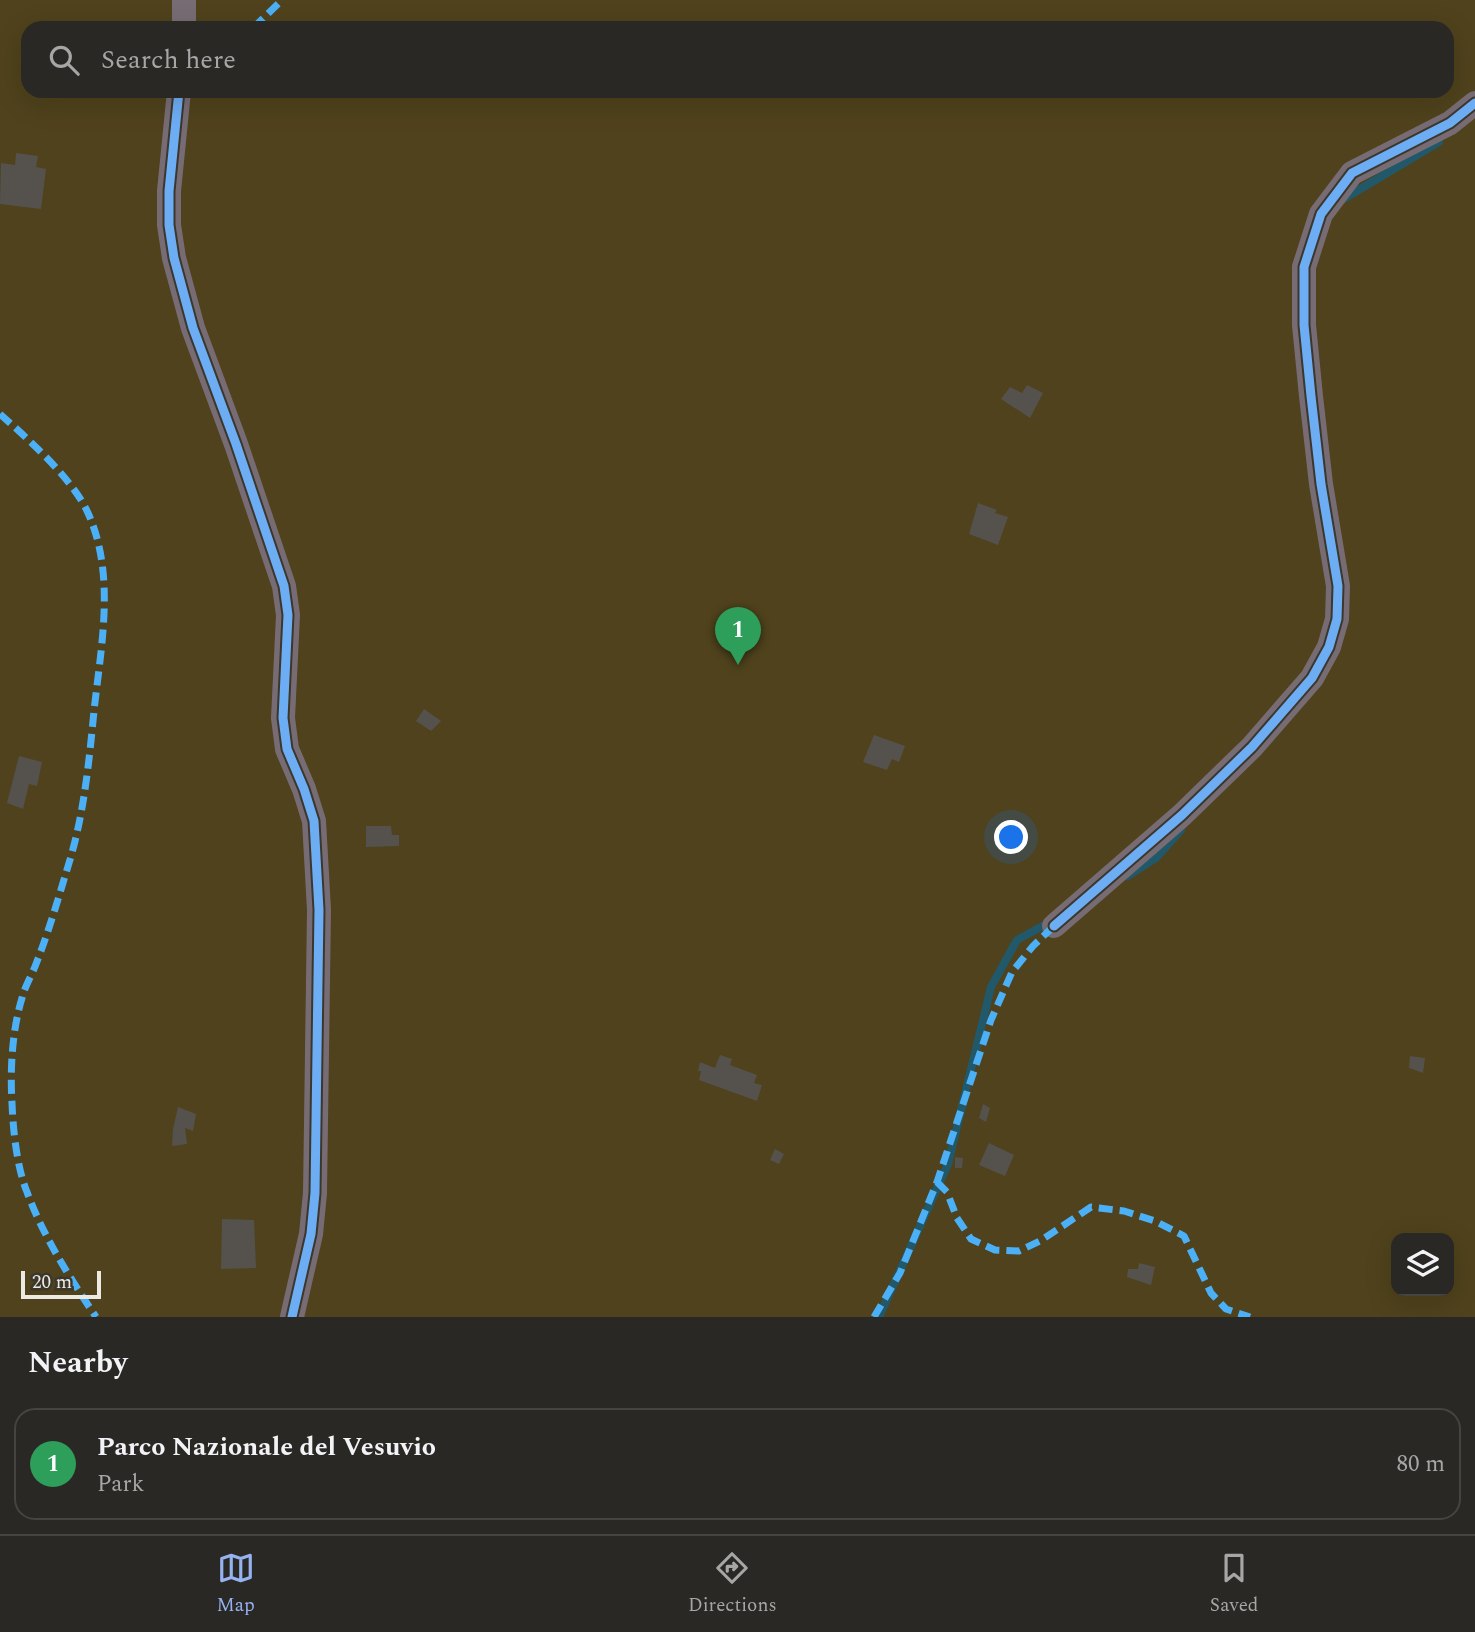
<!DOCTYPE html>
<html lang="en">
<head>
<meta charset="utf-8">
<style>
  :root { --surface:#2a2824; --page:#363431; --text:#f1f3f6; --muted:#a5a6a6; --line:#464441; --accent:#95b2f1 }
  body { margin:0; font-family:Spectral,serif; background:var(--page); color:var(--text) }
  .controls { position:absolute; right:21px; bottom:21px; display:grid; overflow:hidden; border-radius:14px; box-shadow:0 7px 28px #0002 }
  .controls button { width:63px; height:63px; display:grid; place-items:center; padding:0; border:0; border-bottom:2px solid var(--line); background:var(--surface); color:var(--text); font:35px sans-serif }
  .scale { position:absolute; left:21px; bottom:18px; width:80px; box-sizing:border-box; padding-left:7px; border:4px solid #eceae2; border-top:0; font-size:19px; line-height:24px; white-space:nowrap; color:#eceae2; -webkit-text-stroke:5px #3c372c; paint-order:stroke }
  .you { position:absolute; left:1012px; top:838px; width:24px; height:24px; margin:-18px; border:5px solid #fff; border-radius:50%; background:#1a73e8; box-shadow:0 0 0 10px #1a73e833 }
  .badge { display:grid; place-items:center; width:46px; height:46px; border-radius:50%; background:var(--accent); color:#fff; font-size:23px; font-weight:700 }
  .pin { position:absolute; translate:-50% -58px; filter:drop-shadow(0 2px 4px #0008) }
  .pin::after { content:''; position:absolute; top:37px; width:24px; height:21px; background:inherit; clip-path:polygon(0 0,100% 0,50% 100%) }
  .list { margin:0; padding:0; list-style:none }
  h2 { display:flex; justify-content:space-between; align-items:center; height:91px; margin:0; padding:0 28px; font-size:30px }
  h2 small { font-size:23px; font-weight:400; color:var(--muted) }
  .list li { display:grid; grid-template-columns:46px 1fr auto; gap:21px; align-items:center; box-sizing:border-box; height:112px; margin:0 14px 14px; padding:0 14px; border:2px solid var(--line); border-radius:21px }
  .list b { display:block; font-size:26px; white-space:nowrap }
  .list p { margin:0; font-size:23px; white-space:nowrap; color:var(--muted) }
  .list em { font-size:23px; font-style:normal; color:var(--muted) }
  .icon { flex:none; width:38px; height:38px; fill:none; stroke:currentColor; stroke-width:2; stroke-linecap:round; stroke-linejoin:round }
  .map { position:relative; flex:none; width:1475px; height:1317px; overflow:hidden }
  .search { position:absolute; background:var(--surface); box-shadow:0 7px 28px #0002; left:21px; right:21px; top:21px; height:77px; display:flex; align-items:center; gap:18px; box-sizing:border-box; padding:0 24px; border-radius:21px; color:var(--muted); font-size:26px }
  .sheet { height:217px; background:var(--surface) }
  nav { display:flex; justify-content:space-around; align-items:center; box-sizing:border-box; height:98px; border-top:2px solid var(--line); background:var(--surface); font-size:19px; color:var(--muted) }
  nav a { display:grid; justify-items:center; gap:4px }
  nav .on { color:var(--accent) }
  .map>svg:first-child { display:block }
  .green { fill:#4f421c; fill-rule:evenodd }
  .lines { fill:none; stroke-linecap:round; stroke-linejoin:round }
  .stream { stroke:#22596a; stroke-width:8 }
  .building { fill:#55524d }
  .street { stroke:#786c74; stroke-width:24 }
  .quiet { stroke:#4cb0f7; stroke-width:7; stroke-dasharray:14 7; stroke-linecap:butt }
  .cycleway-casing { stroke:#3c372c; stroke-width:13 }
  .cycleway { stroke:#6dadf4; stroke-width:9 }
</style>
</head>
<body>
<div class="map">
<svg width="1475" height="1317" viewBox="0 0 1475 1317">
  <rect width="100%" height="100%" fill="#383630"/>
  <!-- green -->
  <path class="green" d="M0,0H1475V1317H0ZM28,28H1447V91H28ZM1396,1238H1449V1291H1396Z"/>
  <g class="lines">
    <!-- stream -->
    <g class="stream">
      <path d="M1342,200L1439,142"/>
      <path d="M1128,876L1156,858L1181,830"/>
      <path d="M879,1317L948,1164L991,987L1017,940L1050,922"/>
    </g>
  </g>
  <!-- building -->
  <g class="building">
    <path d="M16,153L38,156L36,167L46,169L41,209L0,204L1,163L15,165Z"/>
    <path d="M1027,385L1043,393L1030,418L1001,399L1010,387L1022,393Z"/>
    <path d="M978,503L997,510L995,513L1008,517L998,545L969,534Z"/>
    <path d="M424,709L441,721L431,731L416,721Z"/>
    <path d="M874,735L905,746L899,762L892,759L887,770L863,762Z"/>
    <path d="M19,756L42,762L37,786L29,784L23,809L7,803Z"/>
    <path d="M366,826H391L392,835H399V846L366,847Z"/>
    <path d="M720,1055L732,1059L730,1065L757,1075L754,1083L762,1085L757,1101L699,1080L701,1071H698L700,1062L715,1068Z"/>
    <path d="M1410,1056L1425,1058L1423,1073L1409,1068Z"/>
    <path d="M983,1104L990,1108L986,1122L979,1118Z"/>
    <path d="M178,1107L196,1114L193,1131L185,1128L187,1144L172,1146L173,1129Z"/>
    <path d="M989,1143L1014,1155L1005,1176L979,1165Z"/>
    <path d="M775,1149L784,1154L779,1164L770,1160Z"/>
    <path d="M955,1157L963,1158L962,1168H955Z"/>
    <path d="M222,1219L254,1220L256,1268L221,1269Z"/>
    <path d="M1139,1263L1155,1267L1151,1285L1127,1277L1128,1269H1138Z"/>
  </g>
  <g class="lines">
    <!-- street -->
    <g class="street">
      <path d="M184,0V28"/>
      <path d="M179,91L169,191V225L174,258L193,328L236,444L284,586L288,615L283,718L287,749L304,789L314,821L319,910L315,1193L311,1234L292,1317"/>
      <path d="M1054,926L1182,815L1252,747L1312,678L1329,647L1337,619L1338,586L1321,484L1311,396L1304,325V267L1321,214L1352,173L1450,123L1475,103"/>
    </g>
    <!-- quiet -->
    <g class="quiet">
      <path d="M253,28L282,0"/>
      <path d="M0,414C28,439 73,479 88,513C116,575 101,646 94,711C89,762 84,814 69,863C59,896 49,931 36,964C32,975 25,986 22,998C12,1031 10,1069 12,1103C13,1130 17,1168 27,1192C43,1236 70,1278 96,1317"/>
      <path d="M937,1182L947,1192L957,1218L971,1239L995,1250L1019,1251L1040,1241L1091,1207L1124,1211L1155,1221L1184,1236L1211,1293L1226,1309L1250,1317"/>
      <path d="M874,1317L900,1273L937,1182L991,1020L1012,972L1033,946L1054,926"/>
    </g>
    <defs>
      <g id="cycleway">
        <path d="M179,91L169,191V225L174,258L193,328L236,444L284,586L288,615L283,718L287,749L304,789L314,821L319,910L315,1193L311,1234L292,1317"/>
        <path d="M1054,926L1182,815L1252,747L1312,678L1329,647L1337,619L1338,586L1321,484L1311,396L1304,325V267L1321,214L1352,173L1450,123L1475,103"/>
      </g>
    </defs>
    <!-- cycleway casing -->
    <use href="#cycleway" class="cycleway-casing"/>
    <!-- cycleway -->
    <use href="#cycleway" class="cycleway"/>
  </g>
</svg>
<div class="controls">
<button><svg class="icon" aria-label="layers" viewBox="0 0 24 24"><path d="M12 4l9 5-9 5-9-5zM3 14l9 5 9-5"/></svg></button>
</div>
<div class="scale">20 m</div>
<div class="you"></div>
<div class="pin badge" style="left:738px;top:665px;background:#2e9e5b">1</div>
<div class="search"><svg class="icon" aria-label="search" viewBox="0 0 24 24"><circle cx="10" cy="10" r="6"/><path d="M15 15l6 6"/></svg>Search here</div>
</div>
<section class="sheet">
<h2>Nearby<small></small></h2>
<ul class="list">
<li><span class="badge" style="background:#2e9e5b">1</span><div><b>Parco Nazionale del Vesuvio</b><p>Park</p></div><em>80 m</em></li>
</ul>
</section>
<nav>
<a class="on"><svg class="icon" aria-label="map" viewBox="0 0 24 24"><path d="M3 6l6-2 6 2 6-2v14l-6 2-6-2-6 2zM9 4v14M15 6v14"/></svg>Map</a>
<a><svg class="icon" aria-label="directions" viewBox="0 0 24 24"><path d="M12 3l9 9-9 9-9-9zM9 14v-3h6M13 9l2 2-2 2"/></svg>Directions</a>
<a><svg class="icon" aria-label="saved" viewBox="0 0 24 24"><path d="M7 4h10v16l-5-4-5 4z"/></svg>Saved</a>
</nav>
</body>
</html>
